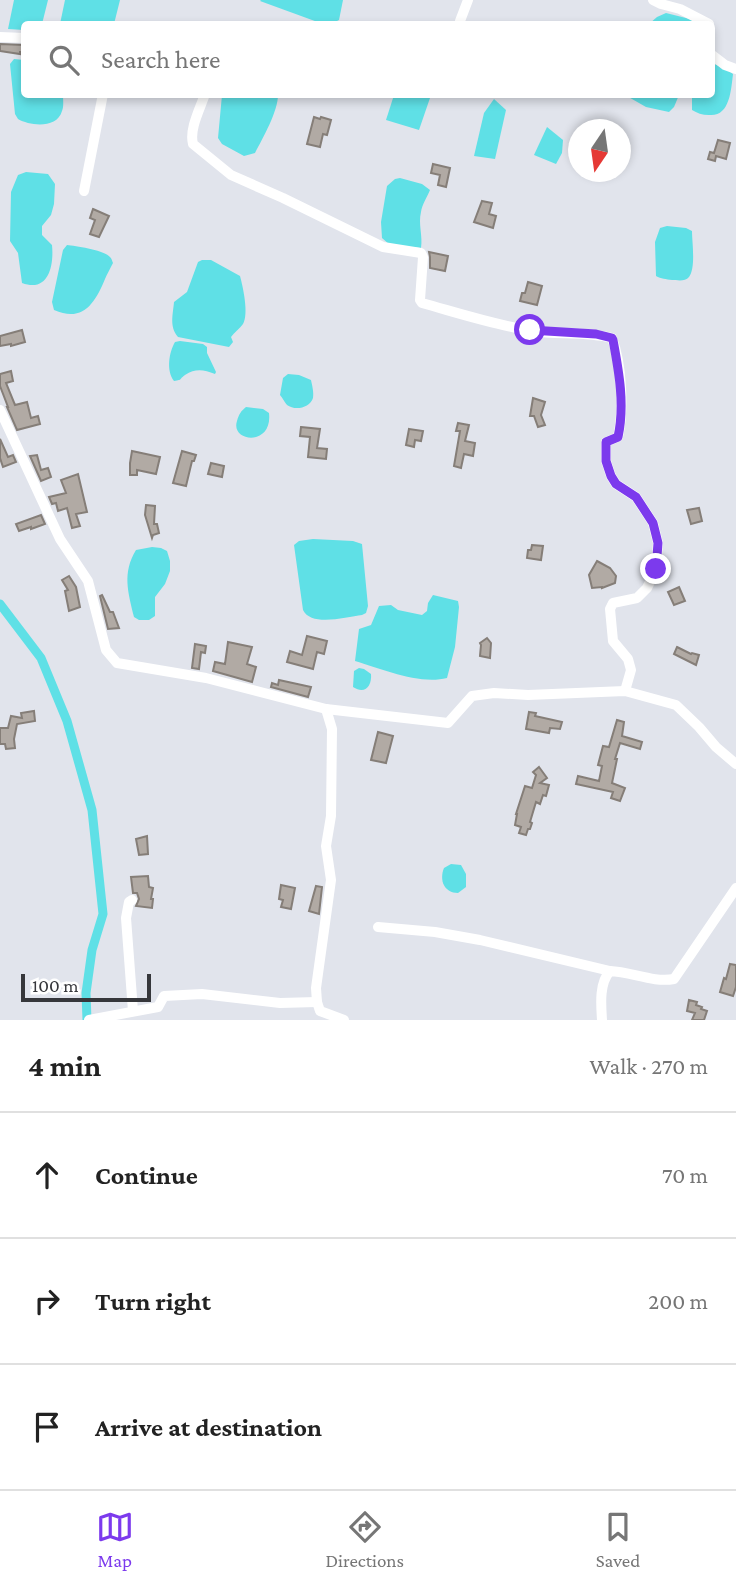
<!DOCTYPE html>
<html lang="en">
<head>
<meta charset="utf-8">
<style>
  :root { --surface:#fff; --page:#f2f2f2; --text:#222; --muted:#767676; --line:#e0e0e0; --accent:#7c3aed }
  body { margin:0; font-family:"Crimson Pro",serif; background:var(--page); color:var(--text) }
  .compass { position:absolute; left:568px; top:119px; width:63px; height:63px; border-radius:50%; background:var(--surface); box-shadow:0 4px 10px #0003; rotate:193deg }
  .scale { position:absolute; left:21px; bottom:18px; width:130px; box-sizing:border-box; padding-left:7px; border:4px solid #36373b; border-top:0; font-size:19px; line-height:24px; white-space:nowrap; color:#36373b; -webkit-text-stroke:5px #fff; paint-order:stroke }
  .stop { position:absolute; width:21px; height:21px; margin:-16px; border:5px solid #7c3aed; border-radius:50%; background:#fff }
  .stop.end { background:#7c3aed; border-color:#fff; box-shadow:0 2px 7px #0008 }
  .list { margin:0; padding:0; list-style:none }
  h2 { display:flex; justify-content:space-between; align-items:center; height:91px; margin:0; padding:0 28px; font-size:30px }
  h2 small { font-size:23px; font-weight:400; color:var(--muted) }
  .list li { display:grid; grid-template-columns:46px 1fr auto; gap:21px; align-items:center; box-sizing:border-box; height:126px; padding:0 28px; border-top:2px solid var(--line) }
  .list b { display:block; font-size:26px; white-space:nowrap }
  .list em { font-size:23px; font-style:normal; color:var(--muted) }
  .icon { flex:none; width:38px; height:38px; fill:none; stroke:currentColor; stroke-width:2; stroke-linecap:round; stroke-linejoin:round }
  .map { position:relative; flex:none; width:736px; height:1020px; overflow:hidden }
  .search { position:absolute; background:var(--surface); box-shadow:0 4px 10px #0003; left:21px; right:21px; top:21px; height:77px; display:flex; align-items:center; gap:18px; box-sizing:border-box; padding:0 24px; border-radius:7px; color:var(--muted); font-size:26px }
  .sheet { height:469px; background:var(--surface) }
  nav { display:flex; justify-content:space-around; align-items:center; box-sizing:border-box; height:98px; border-top:2px solid var(--line); background:var(--surface); font-size:19px; color:var(--muted) }
  nav a { display:grid; justify-items:center; gap:4px }
  nav .on { color:var(--accent) }
  .map>svg:first-child { display:block }
  .water { fill:#5fe0e6 }
  .lines { fill:none; stroke-linecap:round; stroke-linejoin:round }
  .canal { stroke:#5fe0e6; stroke-width:9 }
  .building { fill:#b1aaa4; stroke:#857e78; stroke-width:2 }
  .street { stroke:#fff; stroke-width:10 }
  .route { stroke:#7c3aed; stroke-width:9 }
</style>
</head>
<body>
<div class="map">
<svg width="736" height="1020" viewBox="0 0 736 1020">
  <rect width="100%" height="100%" fill="#e1e4ec"/>
  <!-- water -->
  <g class="water">
    <path d="M14,0H48L42,24H24V30L8,29Z"/>
    <path d="M65,0H120L114,24H60Z"/>
    <path d="M261,0H343L339,20L331,24H323L260,1Z"/>
    <path d="M666,13L690,19L702,24H649L657,17Z"/>
    <path d="M14,59L24,60V94L63,95C63,100 64,107 62,111C57,129 30,126 18,119L15,114L10,64Z"/>
    <path d="M712,63L726,69L733,74C731,90 730,117 709,115C702,115 697,113 692,110V95L712,94Z"/>
    <path d="M222,95H278C278,111 263,138 255,153L244,156L222,144L218,138Z"/>
    <path d="M394,95H431L419,130L386,120Z"/>
    <path d="M625,95H679L674,107L669,112L646,107Z"/>
    <path d="M494,99L506,110L495,159L474,156L484,113Z"/>
    <path d="M547,127L563,140L562,153L556,164L534,155Z"/>
    <path d="M26,172L48,174L55,184L54,204L51,215L42,226V235L52,245C54,265 49,293 22,283L18,253L10,241L11,192L18,175Z"/>
    <path d="M400,178L422,184L430,190C427,197 422,205 421,212C418,224 423,236 421,248L390,245L382,238L381,222L387,186L395,179Z"/>
    <path d="M667,226L686,228L692,231C692,242 696,268 689,277C685,282 677,280 672,280C666,279 661,279 656,276L655,242L660,228Z"/>
    <path d="M67,245C76,246 104,250 110,257C112,259 112,261 113,263C110,269 107,274 105,279C95,303 83,323 54,310L52,302L63,250Z"/>
    <path d="M202,260H211L240,276C243,287 249,314 243,324C240,328 234,333 231,337L233,342L229,347L178,337C169,327 173,314 174,302L187,292L198,262Z"/>
    <path d="M180,341L203,344L207,347V353L216,372L215,374C204,370 196,368 185,375C177,381 184,379 174,381C166,371 169,352 175,342Z"/>
    <path d="M288,374L299,375L311,380C312,385 314,392 313,398C310,408 295,411 287,405C286,404 281,396 280,395L283,378Z"/>
    <path d="M246,407L263,409L269,413C273,447 230,442 237,421C239,414 241,411 246,407Z"/>
    <path d="M313,539L353,541L362,544L368,606L366,613L362,615C346,617 311,627 303,610L294,545L299,541Z"/>
    <path d="M152,547L161,548L167,551L170,561V571L165,584L155,597V616L149,620H139L134,617C128,592 122,573 136,550Z"/>
    <path d="M433,595L458,601L459,607L455,647L447,678C419,685 382,669 355,661L359,629L371,625L379,606L391,605L398,610L422,615L427,611L428,603Z"/>
    <path d="M359,668L364,669L371,674C372,686 365,695 353,687L354,671Z"/>
    <path d="M451,864L461,865L466,874V887L458,893C444,893 439,880 444,868Z"/>
  </g>
  <g class="lines">
    <!-- canal -->
    <path class="canal" d="M0,604L41,658L67,721L92,810L103,914L92,950L86,993L87,1020"/>
  </g>
  <!-- building -->
  <g class="building">
    <path d="M0,44L24,45V52H20V54L0,51Z"/>
    <path d="M314,117L320,119L321,117L331,120L327,135L323,134L320,147L307,144Z"/>
    <path d="M718,140L730,143L726,159L716,156L715,161L708,159L710,152L714,153Z"/>
    <path d="M433,164L450,168L446,187L438,185L440,175L431,173Z"/>
    <path d="M482,201L492,203L489,214L496,216L493,228L474,222Z"/>
    <path d="M93,209L109,216L99,237L90,234L95,220L90,218Z"/>
    <path d="M429,252L448,256L445,271L430,268V257Z"/>
    <path d="M528,282L542,286L537,305L520,301L522,293H525Z"/>
    <path d="M22,330L25,342L11,346V344L0,346V336Z"/>
    <path d="M11,371L13,381L6,383L15,405L27,402L31,418L38,416L40,424L17,430L7,407H8L0,386V374Z"/>
    <path d="M533,398L545,402L541,415L545,425L538,427L534,416H530Z"/>
    <path d="M458,423L469,425L465,441L475,443L473,456L464,454L461,468L454,466L460,431H456Z"/>
    <path d="M301,427L320,429L317,448L327,449L326,459L308,457L310,437L300,436Z"/>
    <path d="M409,429L423,431L421,441L415,440L414,447L406,445Z"/>
    <path d="M0,439L8,457L13,455L16,462L3,467L0,458Z"/>
    <path d="M132,451L160,457L156,474L137,470V475H130V463Z"/>
    <path d="M182,451L196,455L194,461H192L186,486L173,483Z"/>
    <path d="M37,455L41,470L48,468L51,477L41,481L30,456Z"/>
    <path d="M211,463L224,466L222,477L208,474Z"/>
    <path d="M78,474L87,512L76,514L80,526L72,528L67,508L58,511L56,503L52,504L49,497L66,493L61,480Z"/>
    <path d="M146,505L155,506L154,524H157L159,533L153,535L152,538L145,515Z"/>
    <path d="M699,508L702,521L691,524L687,510Z"/>
    <path d="M41,515L45,524L31,529V527L19,531L16,524Z"/>
    <path d="M532,545L543,546L541,560L527,558L528,550H531Z"/>
    <path d="M597,561L610,568L616,576L615,583L602,588V587L592,588L589,575Z"/>
    <path d="M69,576L76,587L80,607L69,611L65,591L68,590L62,580Z"/>
    <path d="M679,587L685,601L674,605L668,592Z"/>
    <path d="M102,595L110,612H113L119,628L108,629L100,596Z"/>
    <path d="M307,636L327,641L324,654L317,652L313,669L287,662L290,651L302,655Z"/>
    <path d="M487,638L491,643L490,658L480,656L481,645L480,643Z"/>
    <path d="M228,642L252,647L247,664L256,667L252,682L213,671L215,662L225,664Z"/>
    <path d="M195,644L206,646L205,653L201,652L199,669L192,668Z"/>
    <path d="M677,647L691,654L692,653L699,655L696,665L674,654Z"/>
    <path d="M279,680L311,687L308,697L271,687L272,683L278,685Z"/>
    <path d="M34,711L35,721L17,724L14,739L15,748L6,749L5,744H0V728H8L11,716L22,718L21,713Z"/>
    <path d="M529,712L536,713L535,716L562,722L560,729L550,728L549,733L526,729Z"/>
    <path d="M617,720L624,722L622,736L642,742L640,749L620,743L615,759H617L612,783L625,788L620,801L611,798L613,792L576,784L578,776L599,781L602,766L598,765L603,746L609,747Z"/>
    <path d="M378,732L393,736L386,763L371,760Z"/>
    <path d="M539,767L547,778L540,783L549,785L546,796L543,795L540,804L536,802L530,822L532,823L530,829H528L526,835L519,833L521,827L515,825L517,814H516L525,786L532,788L536,775L533,772Z"/>
    <path d="M147,836L148,854L139,855L136,839Z"/>
    <path d="M148,876L149,887L153,888L151,899H153L152,908L136,906L139,899L137,893H133L131,877Z"/>
    <path d="M281,885L295,888L291,909L281,907L283,900L279,899Z"/>
    <path d="M316,886L322,887L319,914L309,911Z"/>
    <path d="M730,964L736,965V987L733,996L720,992L724,978L726,979Z"/>
    <path d="M689,1000L697,1002L696,1005L702,1007L701,1009L707,1011L704,1020H692L695,1013L687,1011Z"/>
  </g>
  <g class="lines">
    <!-- street -->
    <g class="street">
      <path d="M653,0L661,4L680,9L709,24"/>
      <path d="M460,21L468,0"/>
      <path d="M0,37L24,38"/>
      <path d="M712,55L725,65L736,69"/>
      <path d="M205,94C200,109 189,129 193,144L231,175L283,198L383,247L421,253L423,257L420,300L422,303C458,313 495,325 532,331C558,335 586,331 612,338C622,365 624,409 618,437L606,442V461L611,476L616,484L636,497L653,523L658,543L656,569L647,588L637,598L613,603L610,609L613,641L628,659L631,670L625,691"/>
      <path d="M84,191L103,94"/>
      <path d="M0,410L60,539L88,581L106,650L117,663L206,678L326,709L448,723L472,696L494,693L528,695L625,691L676,705L699,727L716,747L736,764"/>
      <path d="M326,709L332,729L331,816L326,846L331,880L316,988L317,1002L320,1011L344,1020"/>
      <path d="M132,900L129,902L126,918L133,1011"/>
      <path d="M378,927L435,932L480,940L610,971"/>
      <path d="M89,1020L158,1007L164,996L202,994L280,1003L317,1002"/>
      <path d="M602,1020C601,1005 599,983 610,971C632,972 653,983 674,979L736,888"/>
    </g>
  </g>
  <g class="lines">
    <!-- route -->
    <path class="route" d="M530,330L596,334L612,338L613,340C619,372 625,405 618,437L606,442V461L611,476L616,484L636,497L653,523L658,543L656,569"/>
  </g>
</svg>
<svg class="compass" viewBox="-18 -18 36 36"><path d="M0-13l5 13h-10z" fill="#e53935"/><path d="M0 13l5-13h-10z" fill="#767676"/></svg>
<div class="scale">100 m</div>
<div class="stop" style="left:530px;top:330px"></div>
<div class="stop end" style="left:656px;top:569px"></div>
<div class="search"><svg class="icon" aria-label="search" viewBox="0 0 24 24"><circle cx="10" cy="10" r="6"/><path d="M15 15l6 6"/></svg>Search here</div>
</div>
<section class="sheet">
<h2>4 min<small>Walk · 270 m</small></h2>
<ul class="list">
<li><svg class="icon" aria-label="ahead" viewBox="0 0 24 24"><path d="M12 20V5M6 11l6-6 6 6"/></svg><div><b>Continue</b></div><em>70 m</em></li>
<li><svg class="icon" aria-label="right" viewBox="0 0 24 24"><path d="M7 20v-9h11M14 6l5 5-5 5"/></svg><div><b>Turn right</b></div><em>200 m</em></li>
<li><svg class="icon" aria-label="arrive" viewBox="0 0 24 24"><path d="M6 21V4h12l-3 4 3 4H6"/></svg><div><b>Arrive at destination</b></div></li>
</ul>
</section>
<nav>
<a class="on"><svg class="icon" aria-label="map" viewBox="0 0 24 24"><path d="M3 6l6-2 6 2 6-2v14l-6 2-6-2-6 2zM9 4v14M15 6v14"/></svg>Map</a>
<a><svg class="icon" aria-label="directions" viewBox="0 0 24 24"><path d="M12 3l9 9-9 9-9-9zM9 14v-3h6M13 9l2 2-2 2"/></svg>Directions</a>
<a><svg class="icon" aria-label="saved" viewBox="0 0 24 24"><path d="M7 4h10v16l-5-4-5 4z"/></svg>Saved</a>
</nav>
</body>
</html>
